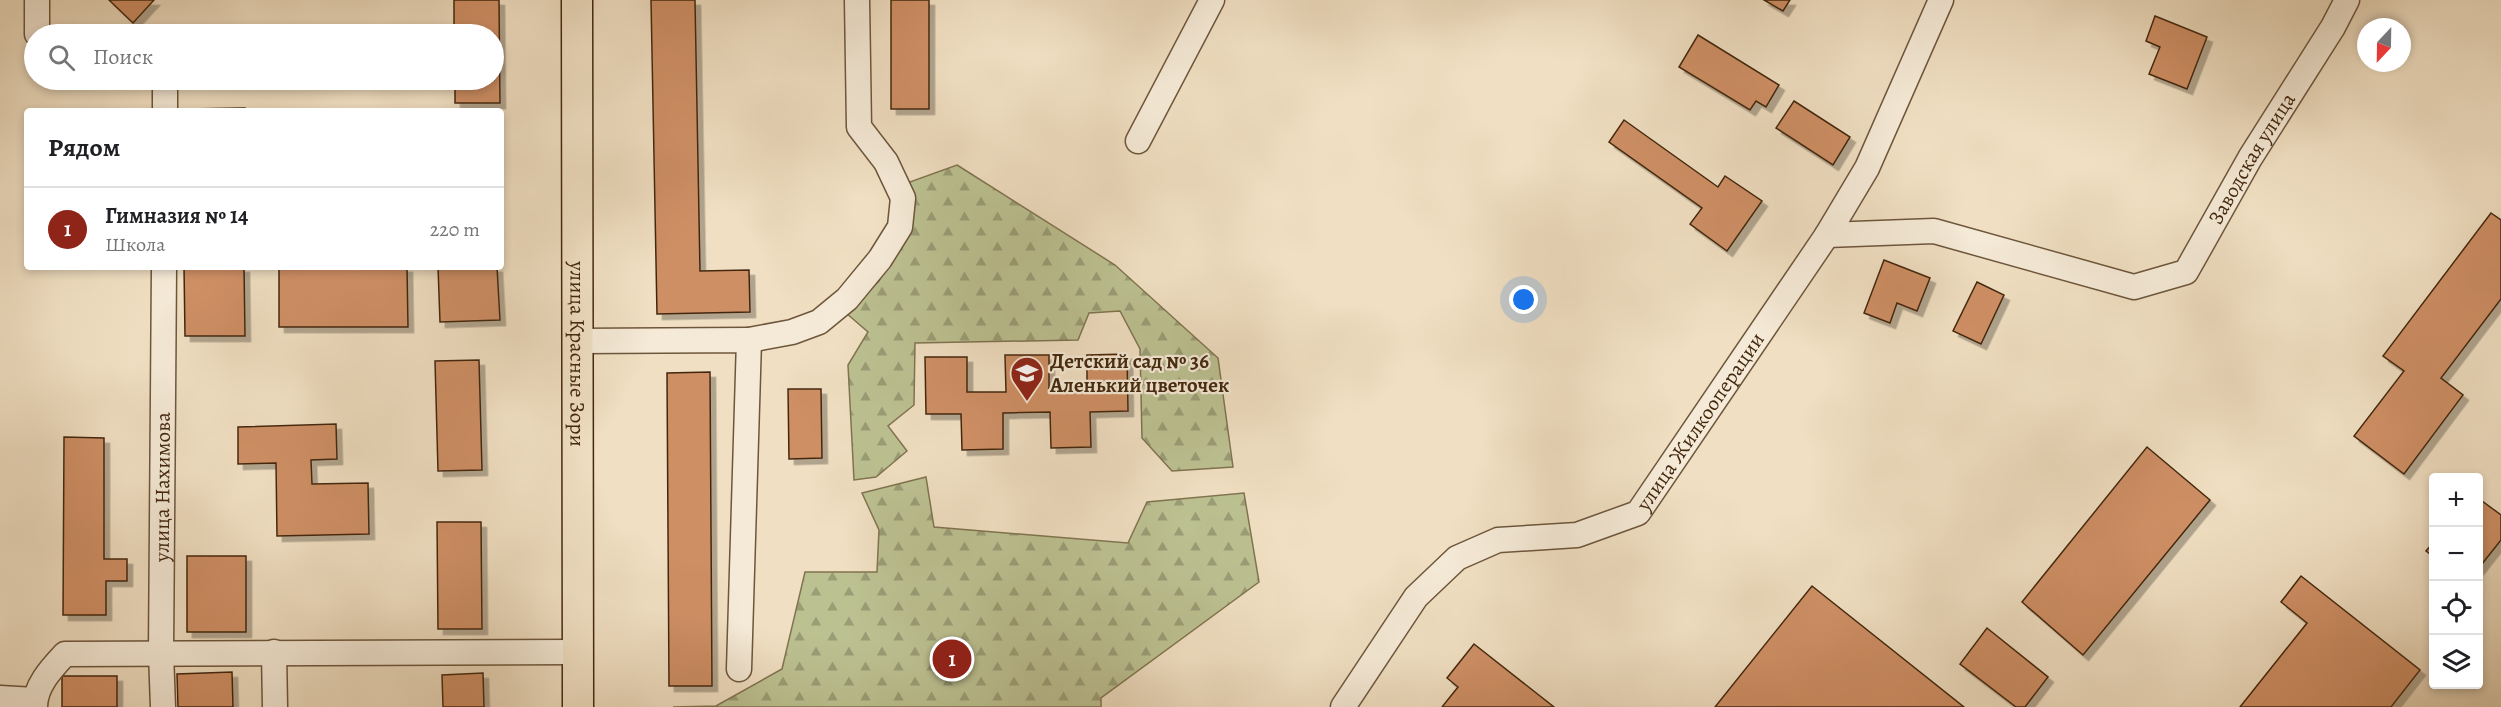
<!DOCTYPE html>
<html lang="ru">
<head>
<meta charset="utf-8">
<style>
  :root { --surface:#fff; --page:#f6f6f6; --text:#202124; --muted:#757577; --line:#e0e0e0; --accent:#8f2418 }
  body { margin:0; font-family:Alegreya,serif; background:var(--page); color:var(--text) }
  .controls { position:absolute; right:18px; bottom:18px; display:grid; overflow:hidden; border-radius:6px; box-shadow:0 3px 9px #0003 }
  .controls button { width:54px; height:54px; display:grid; place-items:center; padding:0; border:0; border-bottom:2px solid var(--line); background:var(--surface); color:var(--text); font:30px sans-serif }
  .compass { position:absolute; left:2357px; top:18px; width:54px; height:54px; border-radius:50%; background:var(--surface); box-shadow:0 3px 9px #0003; rotate:202deg }
  .you { position:absolute; left:1524px; top:300px; width:21px; height:21px; margin:-15px; border:4px solid #fff; border-radius:50%; background:#1a73e8; box-shadow:0 0 0 9px #1a73e833 }
  .badge { display:grid; place-items:center; width:39px; height:39px; border-radius:50%; background:var(--accent); color:#fff; font-size:20px; font-weight:700 }
  .pin { position:absolute; translate:-50% -50%; border:3px solid #fff; box-shadow:0 2px 6px #0006 }
  .list { margin:0; padding:0; list-style:none }
  h2 { display:flex; justify-content:space-between; align-items:center; height:78px; margin:0; padding:0 24px; font-size:26px }
  h2 small { font-size:20px; font-weight:400; color:var(--muted) }
  .list li { display:grid; grid-template-columns:39px 1fr auto; gap:18px; align-items:center; box-sizing:border-box; height:84px; padding:0 24px; border-top:2px solid var(--line) }
  .list b { display:block; font-size:22px; white-space:nowrap }
  .list p { margin:0; font-size:20px; white-space:nowrap; color:var(--muted) }
  .list em { font-size:20px; font-style:normal; color:var(--muted) }
  .icon { flex:none; width:33px; height:33px; fill:none; stroke:currentColor; stroke-width:2; stroke-linecap:round; stroke-linejoin:round }
  .map { position:relative; flex:none; width:2501px; height:707px; overflow:hidden }
  .search { position:absolute; background:var(--surface); box-shadow:0 3px 9px #0003; left:24px; top:24px; width:480px; height:66px; display:flex; align-items:center; gap:15px; box-sizing:border-box; padding:0 21px; border-radius:33px; color:var(--muted); font-size:22px }
  .panel { position:absolute; background:var(--surface); box-shadow:0 3px 9px #0003; left:24px; top:108px; width:480px; height:162px; border-radius:6px }
  .map>svg:first-child { display:block }
  .forest { fill:url(#forest-firs); stroke:#807450; stroke-width:1.5 }
  .building { fill:#cf8f65; stroke:#43280f; stroke-width:1.5; filter:url(#shadow) }
  .lines { fill:none; stroke-linecap:round; stroke-linejoin:round }
  .minor-casing { stroke:#6e563c; stroke-width:27 }
  .major-casing { stroke:#43280f; stroke-width:33 }
  .minor { stroke:#f5ead7; stroke-width:24 }
  .major { stroke:#f0dfc2; stroke-width:30 }
  .labels { text-anchor:middle; dominant-baseline:central; stroke-width:4.5; stroke-linejoin:round; paint-order:stroke }
  .street-label { font-size:21px; fill:#43280f; stroke:#f5ead7 }
  .poi-label { font-size:21px; font-weight:bold; fill:#43280f; stroke:#f5ead7; text-anchor:start }
</style>
</head>
<body>
<div class="map">
<svg width="2501" height="707" viewBox="0 0 2501 707">
  <defs>
    <pattern id="forest-firs" width="22" height="20" patternUnits="userSpaceOnUse" patternTransform="scale(1.5)"><rect width="22" height="20" fill="#bcc192"/><path d="M5 1l3.5 6h-7zM16 11l3.5 6h-7z" fill="#9a9d76"/></pattern>
    <filter id="shadow"><feDropShadow dx="5.5" dy="5.5" stdDeviation="0" flood-color="#0004"/></filter>
  </defs>
  <rect width="100%" height="100%" fill="#f0dfc2"/>
  <filter id="stains"><feTurbulence type="fractalNoise" baseFrequency=".00333" numOctaves="4"/><feColorMatrix values="0 0 0 0 .2 0 0 0 0 .09 0 0 0 0 .02 0 0 0 .5 -.17"/></filter>
  <radialGradient id="worn" r=".72"><stop offset=".6" stop-color="#630" stop-opacity="0"/><stop offset="1" stop-color="#630" stop-opacity=".3"/></radialGradient>
  <!-- forest -->
  <g class="forest">
    <path d="M957,165L1115,265L1218,358L1233,467L1172,471L1142,438L1140,349L1120,311L1089,313L1078,340L915,343L914,405L888,426L907,451L876,477L854,480L848,365L868,332L846,313L879,281L900,239L907,183Z"/>
    <path d="M926,477L934,527L1128,543L1147,502L1244,493L1259,582L1101,698V707H673L716,706L782,669L805,572H877L879,530L862,493Z"/>
  </g>
  <!-- building -->
  <g class="building">
    <path d="M109,0H154L133,23Z"/>
    <path d="M454,0H499L500,103H455V80H494V34H454Z"/>
    <path d="M651,0H695L700,271L749,270L750,312L657,314Z"/>
    <rect x="891" y="0" width="38" height="109"/>
    <path d="M1764,0H1790L1783,11Z"/>
    <path d="M2155,16L2207,37L2187,89L2149,74L2160,47L2146,41Z"/>
    <path d="M1698,35L1779,85L1766,107L1756,101L1750,110L1679,67Z"/>
    <path d="M1794,101L1850,137L1833,165L1776,128Z"/>
    <path d="M245,108V111H185V109Z"/>
    <path d="M1624,120L1718,187L1725,176L1762,201L1727,251L1690,224L1702,208L1609,142Z"/>
    <path d="M2491,213L2501,220V299L2441,378L2463,395L2404,474L2354,436L2404,371L2383,356Z"/>
    <path d="M1884,260L1930,278L1917,311L1897,303L1890,323L1864,313Z"/>
    <path d="M184,267H244L245,336H185Z"/>
    <path d="M407,267L408,327H279V268Z"/>
    <path d="M438,267H497L500,320L440,322Z"/>
    <path d="M1977,282L2004,295L1981,344L1953,331Z"/>
    <path d="M1127,354L1128,411L1090,412L1091,447L1051,448L1050,412L1003,413V449L962,450L961,414H926L925,357H967V392H1006L1005,355H1049V391L1087,390V355Z"/>
    <path d="M479,360L482,470L438,471L435,361Z"/>
    <path d="M710,372L712,686H669L667,373Z"/>
    <path d="M788,389H821L822,458L789,459Z"/>
    <path d="M336,424L337,459L311,460L312,484L368,483L369,534L277,536L276,463L238,464V427Z"/>
    <path d="M64,437L104,438V559H127V581H106V615H63Z"/>
    <path d="M2147,447L2210,500L2083,655L2022,602Z"/>
    <path d="M2478,498L2501,515V540L2478,569Z"/>
    <path d="M437,522H481L482,629H438Z"/>
    <path d="M2434,542V557L2426,551Z"/>
    <rect x="187" y="556" width="59" height="76"/>
    <path d="M2301,576L2420,670L2391,707H2240L2307,623L2281,602Z"/>
    <path d="M1812,586L1964,707H1715Z"/>
    <path d="M1987,628L2048,677L2025,707H2016L1960,664Z"/>
    <path d="M1474,644L1554,707H1442L1458,687L1447,678Z"/>
    <path d="M232,672L233,707H178L177,674Z"/>
    <path d="M483,673L484,707H443L442,675Z"/>
    <rect x="62" y="676" width="55" height="31"/>
  </g>
  <g class="lines">
    <defs>
      <g id="minor">
        <path d="M37,0V34"/>
        <path d="M165,111V80"/>
        <path d="M1138,141L1212,0"/>
        <path id="s1" d="M1827,235L1934,231L2134,287L2186,272L2250,158L2333,27L2347,0"/>
        <path d="M749,340L792,332L819,322L847,299L880,259L900,227L903,198L886,162L859,127L857,0"/>
        <path d="M578,341L749,340L739,669"/>
        <path d="M274,652L275,707"/>
        <path d="M0,698L35,700"/>
        <path d="M35,707C35,686 51,669 65,654L578,652"/>
        <path id="s2" d="M163,707L161,653L164,267"/>
        <path id="s3" d="M1343,707L1416,597L1457,558L1498,540L1577,535L1638,513L1827,235L1867,168L1941,0"/>
      </g>
      <g id="major">
        <path id="s4" d="M577,0L578,707"/>
      </g>
    </defs>
    <!-- minor casing -->
    <use href="#minor" class="minor-casing"/>
    <!-- major casing -->
    <use href="#major" class="major-casing"/>
    <!-- minor -->
    <use href="#minor" class="minor"/>
    <!-- major -->
    <use href="#major" class="major"/>
  </g>
  <!-- icons -->
  <defs>
    <symbol id="school-pin" viewBox="-11 -11 22 30"><path d="M0 17L-7.5 6A9.5 9.5 0 1 1 7.5 6Z" fill="#8f2418" stroke="#f5ead7"/><path d="M0-5L7-2L0 1L-7-2ZM-4 1L0 2.5L4 1V4Q0 6-4 4Z" fill="#fff"/></symbol>
  </defs>
  <g fill-rule="evenodd">
    <use href="#school-pin" x="1008" y="354" width="38" height="52"/>
  </g>
  <g class="labels">
    <!-- street labels -->
    <g class="street-label">
      <text stroke="none"><textPath href="#s1" startOffset="500">Заводская улица</textPath></text>
      <text stroke="none"><textPath href="#s4" startOffset="354">улица Красные Зори</textPath></text>
      <text stroke="none"><textPath href="#s3" startOffset="488">улица Жилкооперации</textPath></text>
      <text stroke="none"><textPath href="#s2" startOffset="220">улица Нахимова</textPath></text>
    </g>
    <!-- poi labels -->
    <g class="poi-label">
      <text x="1050" y="361">Детский сад № 36<tspan x="1050" dy="24">Аленький цветочек</tspan></text>
    </g>
  </g>
  <rect width="100%" height="100%" filter="url(#stains)"/>
  <rect width="100%" height="100%" fill="url(#worn)"/>
</svg>
<div class="controls">
<button>+</button>
<button>−</button>
<button><svg class="icon" aria-label="locate" viewBox="0 0 24 24"><circle cx="12" cy="12" r="6"/><path d="M12 2v4M12 18v4M2 12h4M18 12h4"/></svg></button>
<button><svg class="icon" aria-label="layers" viewBox="0 0 24 24"><path d="M12 4l9 5-9 5-9-5zM3 14l9 5 9-5"/></svg></button>
</div>
<svg class="compass" viewBox="-18 -18 36 36"><path d="M0-13l5 13h-10z" fill="#e53935"/><path d="M0 13l5-13h-10z" fill="#757577"/></svg>
<div class="you"></div>
<div class="pin badge" style="left:952px;top:659px">1</div>
<div class="search"><svg class="icon" aria-label="search" viewBox="0 0 24 24"><circle cx="10" cy="10" r="6"/><path d="M15 15l6 6"/></svg>Поиск</div>
<section class="panel">
<h2>Рядом<small></small></h2>
<ul class="list">
<li><span class="badge">1</span><div><b>Гимназия № 14</b><p>Школа</p></div><em>220 m</em></li>
</ul>
</section>
</div>
</body>
</html>
